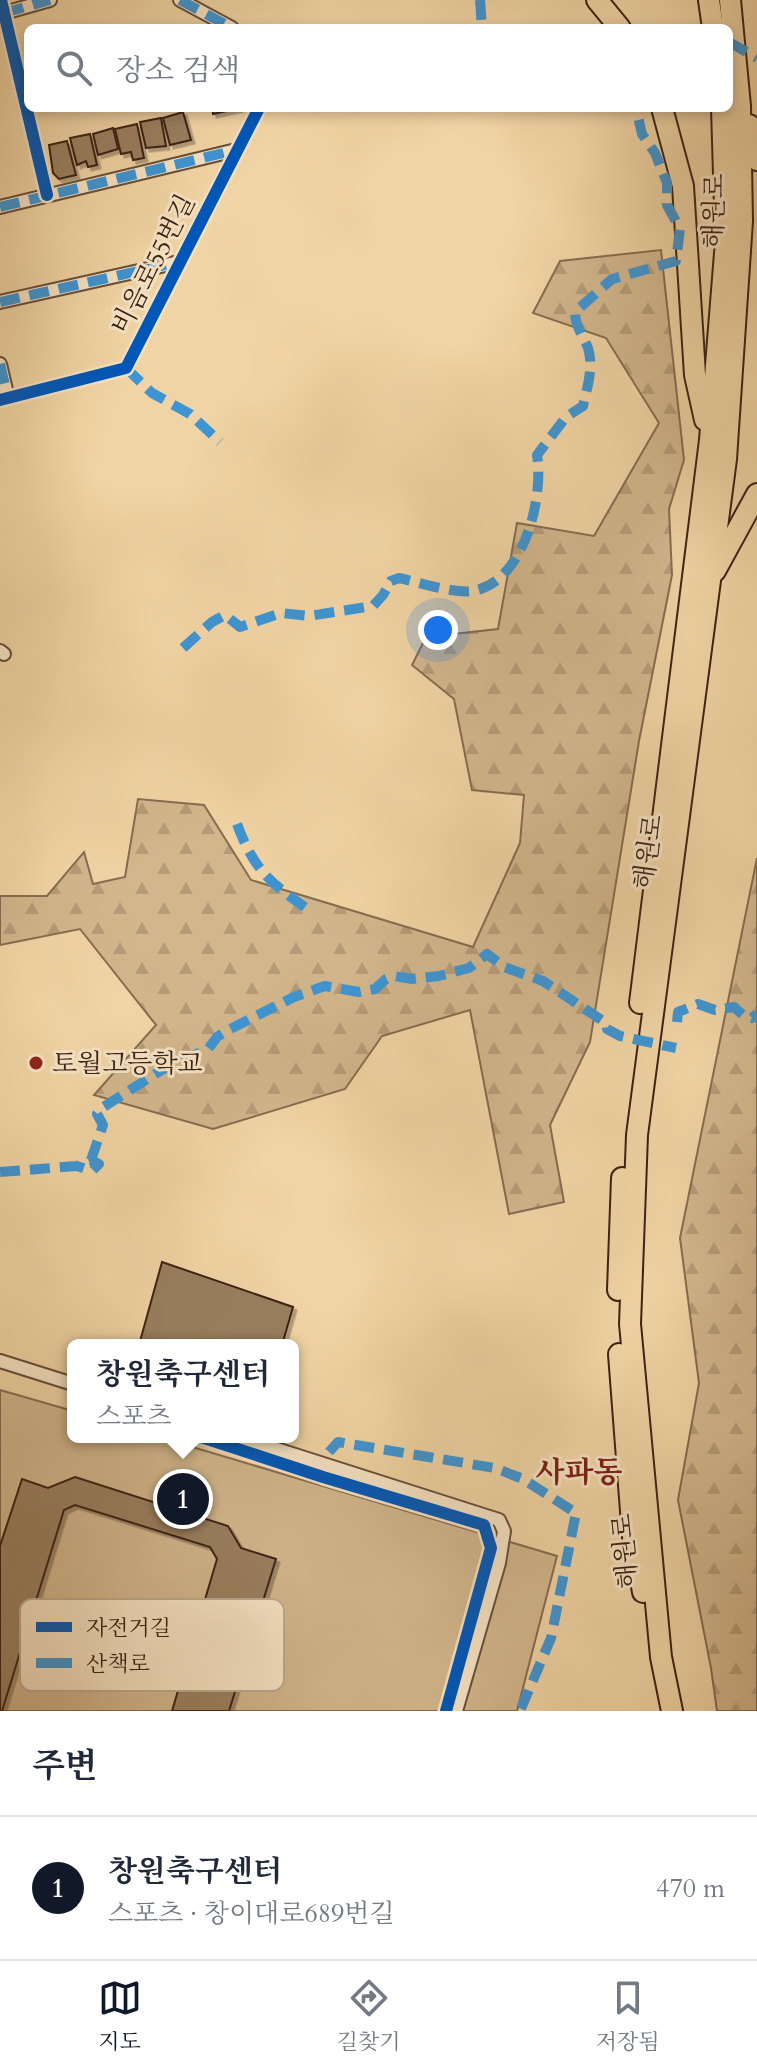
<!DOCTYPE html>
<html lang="ko">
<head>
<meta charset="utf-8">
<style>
  :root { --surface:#fff; --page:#f2f2f3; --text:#1f2937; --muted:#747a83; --line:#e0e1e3; --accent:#111827 }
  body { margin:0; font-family:Cardo,"Noto Serif KR",serif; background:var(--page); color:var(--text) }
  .you { position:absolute; left:438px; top:630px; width:28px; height:28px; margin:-20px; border:6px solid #fff; border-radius:50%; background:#1a73e8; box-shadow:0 0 0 12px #1a73e833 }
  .badge { display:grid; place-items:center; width:52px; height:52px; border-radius:50%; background:var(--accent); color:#fff; font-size:26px; font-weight:700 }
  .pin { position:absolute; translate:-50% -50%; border:4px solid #fff; box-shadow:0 2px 8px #0006 }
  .popup { position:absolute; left:67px; top:1339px; width:232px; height:104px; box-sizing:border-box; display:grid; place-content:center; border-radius:12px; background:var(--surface); filter:drop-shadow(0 2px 6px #0005); font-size:26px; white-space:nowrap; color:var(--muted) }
  .popup b { font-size:30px; color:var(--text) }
  .popup::after { content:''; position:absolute; left:50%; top:100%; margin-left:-16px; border:16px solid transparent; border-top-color:var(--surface) }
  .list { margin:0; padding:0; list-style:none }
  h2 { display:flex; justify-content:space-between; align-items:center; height:104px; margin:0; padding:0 32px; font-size:34px }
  h2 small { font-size:26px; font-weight:400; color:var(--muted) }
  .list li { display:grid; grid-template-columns:52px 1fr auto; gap:24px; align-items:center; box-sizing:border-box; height:144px; padding:0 32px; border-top:2px solid var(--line) }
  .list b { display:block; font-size:30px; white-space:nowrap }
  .list p { margin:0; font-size:26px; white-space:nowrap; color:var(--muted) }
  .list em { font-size:26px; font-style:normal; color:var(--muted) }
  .icon { flex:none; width:44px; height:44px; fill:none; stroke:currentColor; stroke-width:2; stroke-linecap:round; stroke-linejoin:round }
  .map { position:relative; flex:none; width:757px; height:1711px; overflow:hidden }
  .search { position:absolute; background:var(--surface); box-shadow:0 4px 12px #0003; left:24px; right:24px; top:24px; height:88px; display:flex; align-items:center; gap:20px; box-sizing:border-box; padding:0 28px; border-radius:12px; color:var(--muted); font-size:30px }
  .sheet { height:248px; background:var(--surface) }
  nav { display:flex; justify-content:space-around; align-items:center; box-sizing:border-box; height:112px; border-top:2px solid var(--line); background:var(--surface); font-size:22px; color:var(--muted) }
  nav a { display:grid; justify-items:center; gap:4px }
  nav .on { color:var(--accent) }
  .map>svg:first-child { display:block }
  .forest { fill:url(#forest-firs); stroke:#866c50; stroke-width:2 }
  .pitch { fill:#d2b68c; stroke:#866c50; stroke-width:2 }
  .building { fill:#997f5f; stroke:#3a2213; stroke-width:2; filter:url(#shadow) }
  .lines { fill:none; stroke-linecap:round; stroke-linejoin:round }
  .minor-casing { stroke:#684e38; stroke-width:16 }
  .trunk-casing { stroke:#3a2213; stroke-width:24 }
  .minor { stroke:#f6e3c4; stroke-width:12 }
  .trunk { stroke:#f1d4a5; stroke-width:20 }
  .quiet { stroke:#3e95d3; stroke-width:10; stroke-dasharray:20 10; stroke-linecap:butt }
  .cycleway-casing { stroke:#f6e3c4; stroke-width:17 }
  .cycleway { stroke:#0057b8; stroke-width:12 }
  .poi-dot { fill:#8f2418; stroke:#f6e3c4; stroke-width:3 }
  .labels { text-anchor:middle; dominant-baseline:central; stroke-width:6; stroke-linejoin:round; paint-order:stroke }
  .street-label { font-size:26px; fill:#3a2213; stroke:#f6e3c4 }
  .poi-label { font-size:26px; fill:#3a2213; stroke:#f6e3c4; text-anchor:start }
  .quarter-label { font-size:30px; font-weight:bold; fill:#7a1f14; stroke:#f6e3c4 }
  .key { fill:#f6e3c4; stroke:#bea98f; stroke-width:2 }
  .key-label { font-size:22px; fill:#3a2213 }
</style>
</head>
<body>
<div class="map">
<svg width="757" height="1711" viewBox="0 0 757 1711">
  <defs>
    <pattern id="forest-firs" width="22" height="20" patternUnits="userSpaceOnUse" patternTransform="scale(2)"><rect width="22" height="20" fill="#d2b68c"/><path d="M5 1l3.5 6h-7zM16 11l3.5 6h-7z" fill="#b59c78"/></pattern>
    <filter id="shadow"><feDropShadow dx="3.5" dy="3.5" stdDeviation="0" flood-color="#0004"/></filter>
  </defs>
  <rect width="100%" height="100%" fill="#f1d4a5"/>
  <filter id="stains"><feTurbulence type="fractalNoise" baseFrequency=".0025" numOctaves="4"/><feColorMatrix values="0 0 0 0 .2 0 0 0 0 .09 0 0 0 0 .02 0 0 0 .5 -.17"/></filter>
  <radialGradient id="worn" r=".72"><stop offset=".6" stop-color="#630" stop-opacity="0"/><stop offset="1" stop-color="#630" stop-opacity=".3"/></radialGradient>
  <!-- forest -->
  <g class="forest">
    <path d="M661,250L684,460L669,509L672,575L639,741L590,1042L550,1125L564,1202L509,1214L470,1010L382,1036L345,1089L213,1129L94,1095L156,1025L80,929L0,945V896H47L84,852L93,884L125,877L138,799L204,805L251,880L473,947L520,843L524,795L472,790L454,699L412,665L426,637L498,629L517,523L594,536L659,423L606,338L533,313L560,261Z"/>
    <path d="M757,858V1711H717L711,1668L678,1500L699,1383L680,1238Z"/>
  </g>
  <!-- pitch -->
  <path class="pitch" d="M0,1390L73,1411V1437H159L557,1556L517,1711H0Z"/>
  <!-- building -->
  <g class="building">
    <path d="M212,108H241L213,114Z"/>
    <path d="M183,112L191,140L170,145L163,118Z"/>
    <path d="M161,118L166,146L146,148L140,122Z"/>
    <path d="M137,124L144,158L133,160L131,152L121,154L115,129Z"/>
    <path d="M113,128L118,149L98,155L93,134Z"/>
    <path d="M90,134L97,165L88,167L86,161L77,165L70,138Z"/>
    <path d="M67,141L76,175L59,179L53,173L49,145Z"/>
    <path d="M162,1262L293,1307L282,1345H139Z"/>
    <path d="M75,1477L228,1526L241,1548L276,1559L229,1711H172L217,1559L210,1547L75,1505L64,1510L2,1711H0V1546L22,1479L48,1488Z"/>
  </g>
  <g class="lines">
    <defs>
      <g id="minor">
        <path d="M1,0L47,195"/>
        <path d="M180,0L232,28"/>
        <path d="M4,13L50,0"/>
        <path d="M0,207L236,150"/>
        <path d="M0,302L179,262"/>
        <path d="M0,364L8,398"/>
        <path d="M0,400L126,368L259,108"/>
        <path d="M0,651L4,654"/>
        <path d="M0,1361L73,1384"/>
        <path d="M239,1437L499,1520L504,1531L499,1563L456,1711"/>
      </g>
      <g id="trunk">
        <path d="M597,0L620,28"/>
        <path d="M709,0L713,28"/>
        <path d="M662,108L683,186L695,375L705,420"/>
        <path d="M749,125L757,160"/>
        <path d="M715,571L757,494"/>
        <path d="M640,1003L710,440L726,241L722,108"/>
        <path d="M618,1290L622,1178"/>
        <path d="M619,1354L633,1537L643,1592"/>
        <path d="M672,1711L661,1657L630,1324L637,1135L726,459L742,221L740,106L730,0"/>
      </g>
    </defs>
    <!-- minor casing -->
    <use href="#minor" class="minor-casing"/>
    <!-- trunk casing -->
    <use href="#trunk" class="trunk-casing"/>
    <!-- minor -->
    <use href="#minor" class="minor"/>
    <!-- trunk -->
    <use href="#trunk" class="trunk"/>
    <!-- quiet -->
    <g class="quiet">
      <path d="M180,0L232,28"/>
      <path d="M480,0L482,28"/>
      <path d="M4,13L50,0"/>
      <path d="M729,42L757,58"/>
      <path d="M0,207L236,150"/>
      <path d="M0,302L179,262"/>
      <path d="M0,364L8,398"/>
      <path d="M126,368L152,393L190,414L220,442"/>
      <path d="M183,648L212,622L225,615L240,627L281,613L309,616L373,606L383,595L391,581L399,578C418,582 454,594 473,591C524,582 544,498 537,455L566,417L583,406C587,388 594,367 588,348C583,335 575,327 575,312L612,279L676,261L680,229L667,205V183L655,153L642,134L636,108"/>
      <path d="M237,824C254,870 270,883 309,910"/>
      <path d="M677,1022L678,1012L698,1004L715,1010L734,1007L743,1015L752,1018L757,1014"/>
      <path d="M91,1160L103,1125L97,1114L102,1108L163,1069L208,1049L217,1037L230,1029L294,997L325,986L359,992L375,989L386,979L394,976L412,979L439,976L469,968L487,954L504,967L543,981L606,1023L607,1029L620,1036L676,1048"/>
      <path d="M0,1172L77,1166L91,1160L99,1164L92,1171L77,1166"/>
      <path d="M329,1452L338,1442L495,1468L523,1479L576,1513L551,1638L520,1711"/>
    </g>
    <defs>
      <g id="cycleway">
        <path d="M1,0L47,195"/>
        <path d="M0,400L126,368L259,108"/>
        <path d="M201,1437L323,1477L484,1525L491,1548L446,1711"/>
      </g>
    </defs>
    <!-- cycleway casing -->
    <use href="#cycleway" class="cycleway-casing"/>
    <!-- cycleway -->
    <use href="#cycleway" class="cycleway"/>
  </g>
  <!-- markers -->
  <circle class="poi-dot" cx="36" cy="1063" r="8"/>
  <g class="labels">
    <!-- street labels -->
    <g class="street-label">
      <text transform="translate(714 211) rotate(-89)">해원로</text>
      <text transform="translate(153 264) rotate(-63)">비음로55번길</text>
      <text transform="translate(648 852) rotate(-82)">해원로</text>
      <text transform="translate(625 1551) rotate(-95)">해원로</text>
    </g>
    <!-- poi labels -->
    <g class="poi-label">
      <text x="52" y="1063">토월고등학교</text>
    </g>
    <!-- quarter labels -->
    <g class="quarter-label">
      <text x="579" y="1472">사파동</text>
    </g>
  </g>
  <!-- legend -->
  <rect x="20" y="1599" width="264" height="92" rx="12" class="key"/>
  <rect x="36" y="1622" width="36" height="10" fill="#0057b8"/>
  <rect x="36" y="1658" width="36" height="10" fill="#3e95d3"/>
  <g class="key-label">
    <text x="86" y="1635">자전거길</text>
    <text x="86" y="1671">산책로</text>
  </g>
  <rect width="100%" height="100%" filter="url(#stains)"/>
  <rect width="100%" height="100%" fill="url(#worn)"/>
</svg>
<div class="you"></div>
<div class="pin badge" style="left:183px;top:1499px">1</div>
<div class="popup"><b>창원축구센터</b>스포츠</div>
<div class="search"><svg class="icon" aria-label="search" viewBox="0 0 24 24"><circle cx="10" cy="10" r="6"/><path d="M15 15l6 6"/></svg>장소 검색</div>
</div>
<section class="sheet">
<h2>주변<small></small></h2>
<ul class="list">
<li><span class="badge">1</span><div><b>창원축구센터</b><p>스포츠 · 창이대로689번길</p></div><em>470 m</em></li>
</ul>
</section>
<nav>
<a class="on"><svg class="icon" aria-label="map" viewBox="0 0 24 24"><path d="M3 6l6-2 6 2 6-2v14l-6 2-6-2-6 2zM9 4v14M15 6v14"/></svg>지도</a>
<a><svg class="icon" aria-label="directions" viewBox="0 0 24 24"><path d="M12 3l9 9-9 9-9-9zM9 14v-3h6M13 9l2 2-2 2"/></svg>길찾기</a>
<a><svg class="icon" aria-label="saved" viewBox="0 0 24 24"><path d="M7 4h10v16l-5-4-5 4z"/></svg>저장됨</a>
</nav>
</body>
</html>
